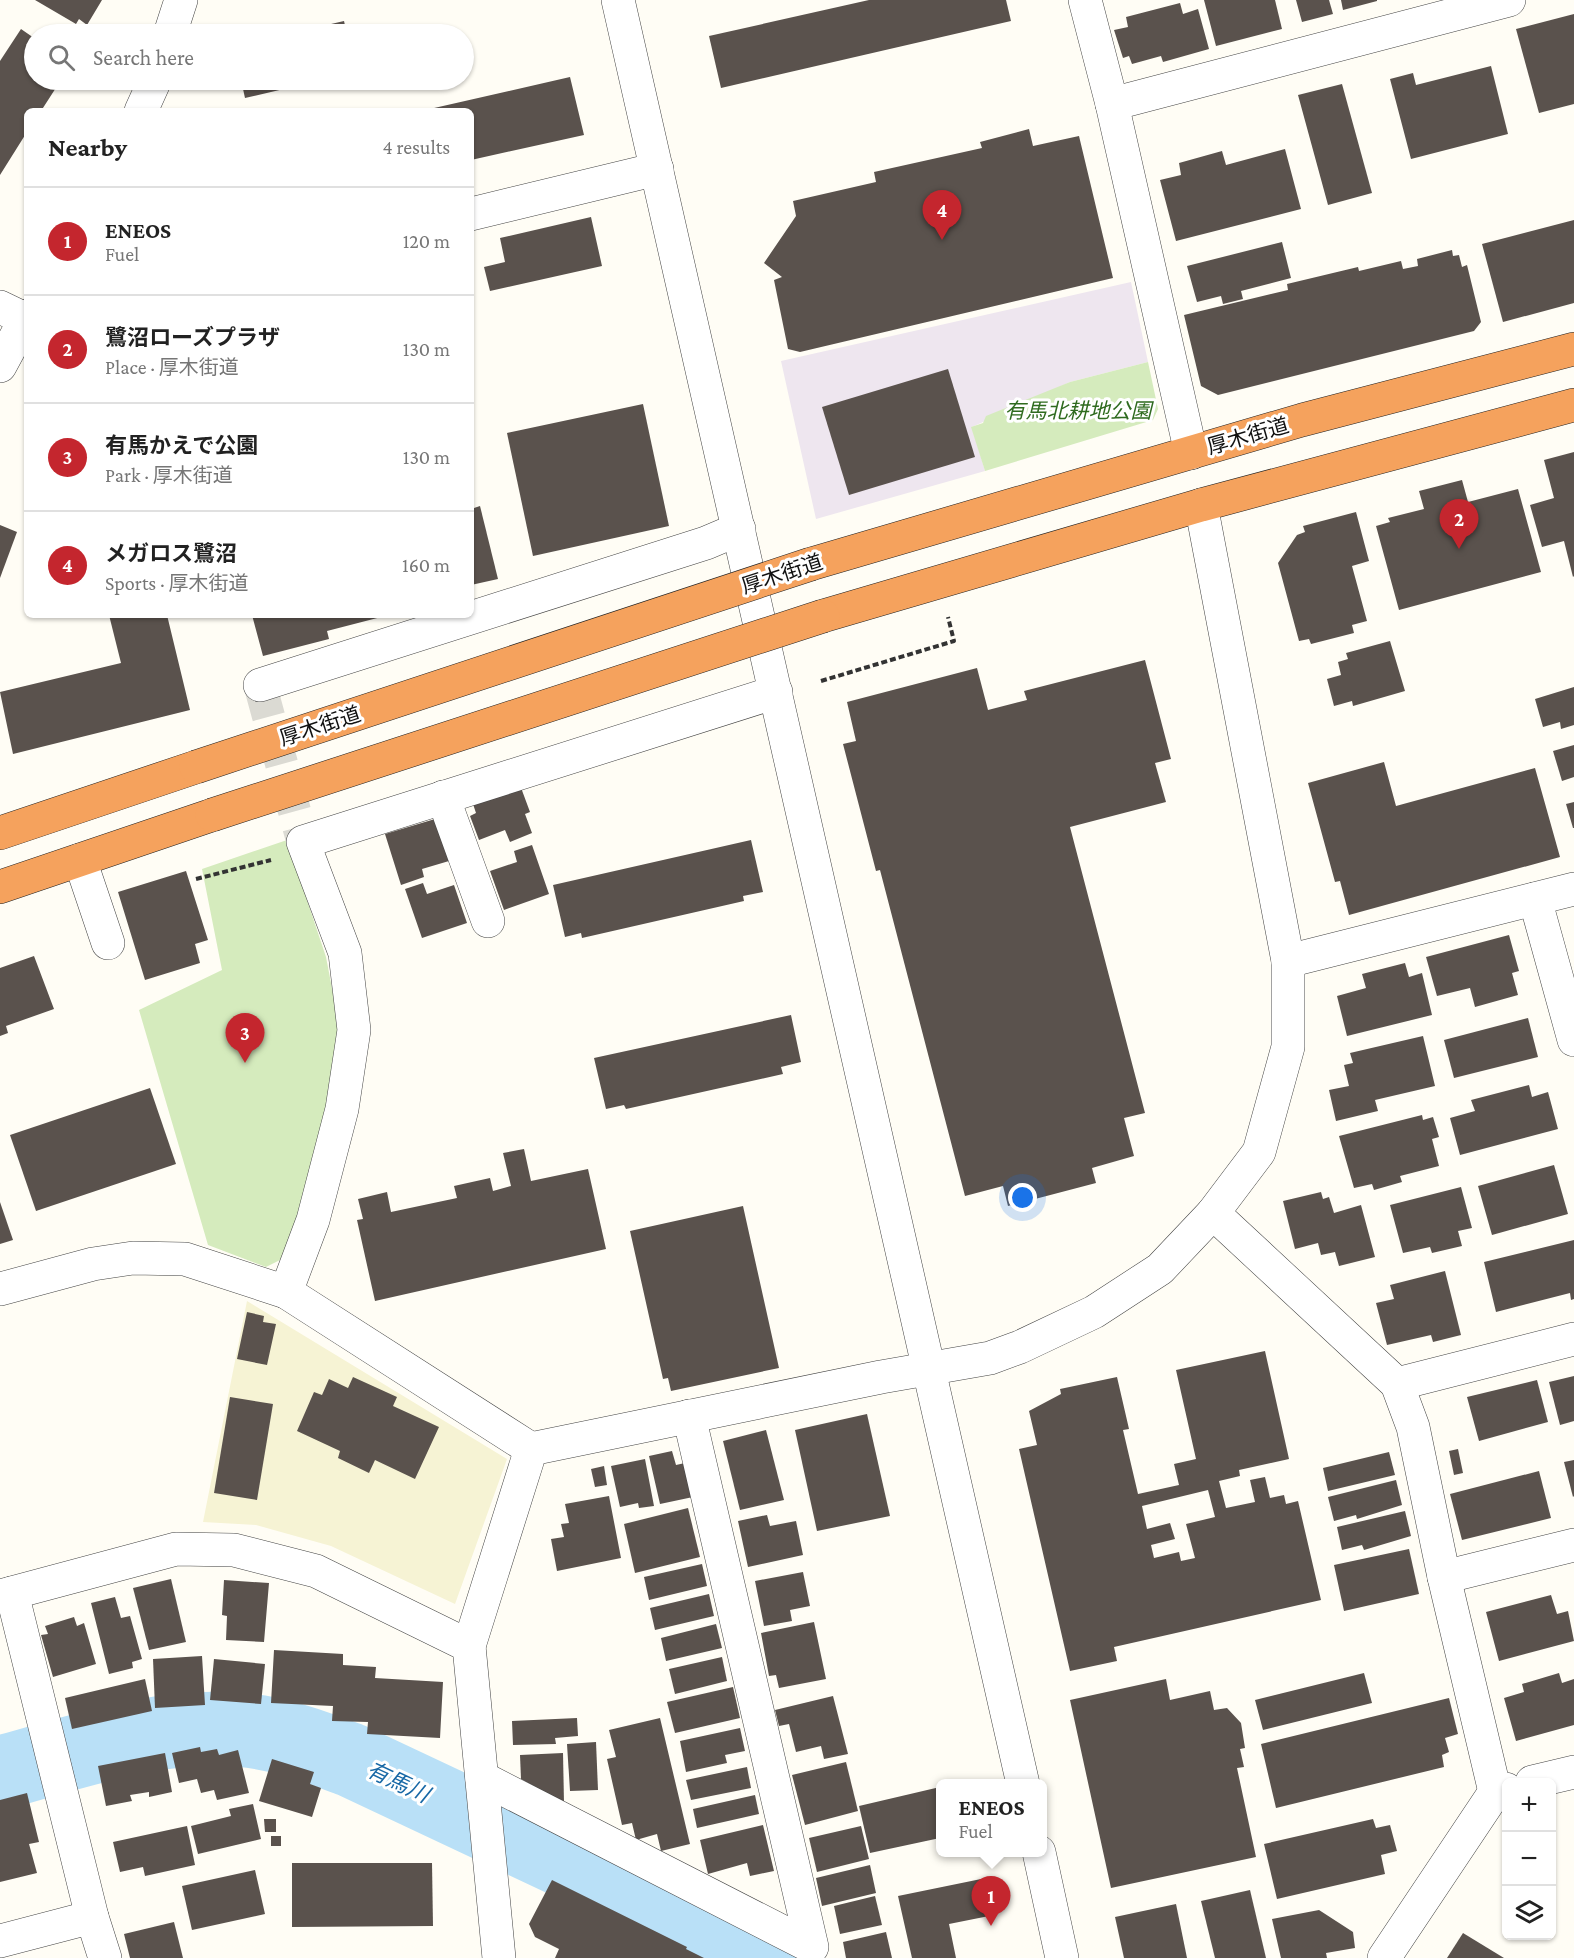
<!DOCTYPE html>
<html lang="en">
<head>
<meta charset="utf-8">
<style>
  :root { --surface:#fff; --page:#f6f6f6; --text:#222; --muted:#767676; --line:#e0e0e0; --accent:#c4262e }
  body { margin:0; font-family:"Crimson Pro","Noto Sans JP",serif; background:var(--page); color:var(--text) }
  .controls { position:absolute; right:18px; bottom:18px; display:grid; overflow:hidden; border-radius:9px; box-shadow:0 2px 4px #0004 }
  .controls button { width:54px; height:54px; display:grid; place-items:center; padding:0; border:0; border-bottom:2px solid var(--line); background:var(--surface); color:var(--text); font:30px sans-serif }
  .you { position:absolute; left:1023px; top:1198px; width:21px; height:21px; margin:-15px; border:4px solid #fff; border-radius:50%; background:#1a73e8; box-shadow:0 0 0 9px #1a73e833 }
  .badge { display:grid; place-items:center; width:39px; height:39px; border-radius:50%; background:var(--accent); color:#fff; font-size:20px; font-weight:700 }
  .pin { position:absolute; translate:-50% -50px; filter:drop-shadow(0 2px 3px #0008) }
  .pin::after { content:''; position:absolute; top:32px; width:21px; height:18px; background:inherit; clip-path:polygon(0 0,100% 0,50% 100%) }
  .popup { position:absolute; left:936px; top:1779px; width:111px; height:78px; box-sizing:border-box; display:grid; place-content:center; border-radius:9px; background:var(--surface); filter:drop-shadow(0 2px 4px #0005); font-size:20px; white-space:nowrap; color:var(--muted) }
  .popup b { font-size:22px; color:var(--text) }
  .popup::after { content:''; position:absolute; left:50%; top:100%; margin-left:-12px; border:12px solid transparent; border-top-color:var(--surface) }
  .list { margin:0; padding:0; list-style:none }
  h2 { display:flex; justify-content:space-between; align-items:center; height:78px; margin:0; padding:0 24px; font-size:26px }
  h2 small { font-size:20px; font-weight:400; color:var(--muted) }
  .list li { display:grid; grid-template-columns:39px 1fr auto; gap:18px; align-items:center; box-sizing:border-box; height:108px; padding:0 24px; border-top:2px solid var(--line) }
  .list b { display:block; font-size:22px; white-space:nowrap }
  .list p { margin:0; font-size:20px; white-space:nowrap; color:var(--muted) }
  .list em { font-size:20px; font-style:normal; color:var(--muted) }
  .icon { flex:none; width:33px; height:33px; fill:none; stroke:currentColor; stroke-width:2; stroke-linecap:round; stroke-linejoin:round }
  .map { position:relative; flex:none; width:1574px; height:1958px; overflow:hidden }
  .search { position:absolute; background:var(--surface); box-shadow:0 2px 4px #0004; left:24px; top:24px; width:450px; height:66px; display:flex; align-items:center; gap:15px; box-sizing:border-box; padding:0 21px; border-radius:33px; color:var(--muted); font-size:22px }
  .panel { position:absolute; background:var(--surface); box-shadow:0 2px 4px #0004; left:24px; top:108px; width:450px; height:510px; border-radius:9px }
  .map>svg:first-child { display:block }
  .industrial { fill:#eee6ef }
  .farmland { fill:#f6f3d4 }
  .green { fill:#d5ebbd }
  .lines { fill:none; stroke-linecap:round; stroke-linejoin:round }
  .river { stroke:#b9e0f7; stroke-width:74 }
  .building { fill:#5a524d; fill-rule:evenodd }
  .minor-tunnel { stroke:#dbdad3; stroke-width:33; stroke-dasharray:33 16; stroke-linecap:butt }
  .minor-casing { stroke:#444; stroke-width:34 }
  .highway-casing { stroke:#222; stroke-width:34 }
  .path { stroke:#333; stroke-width:4; stroke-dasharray:6 3; stroke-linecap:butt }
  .minor { stroke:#fff; stroke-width:33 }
  .highway { stroke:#f5a25d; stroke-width:33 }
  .highway-bridge-casing { stroke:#222; stroke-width:34; stroke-linecap:butt }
  .highway-bridge { stroke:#f5a25d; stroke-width:33 }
  .labels { text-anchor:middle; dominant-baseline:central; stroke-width:6; stroke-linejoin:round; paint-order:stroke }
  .park-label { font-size:21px; font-style:italic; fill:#2f6b1f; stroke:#fff }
  .street-label { font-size:21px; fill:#111; stroke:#fff }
  .water-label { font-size:22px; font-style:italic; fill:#1768a6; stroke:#fff }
</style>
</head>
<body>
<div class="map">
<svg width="1574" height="1958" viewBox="0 0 1574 1958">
  <rect width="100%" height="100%" fill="#fffdf5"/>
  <!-- industrial -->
  <path class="industrial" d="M1131,282L1148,362L1070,382L972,427L985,471L816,519L781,361Z"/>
  <!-- farmland -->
  <path class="farmland" d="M247,1301L507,1459L455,1604L331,1546L256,1525L203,1522Z"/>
  <!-- green -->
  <g class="green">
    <path d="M1148,362L1158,409L1153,420L985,471L971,427L983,423L986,416L1070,382Z"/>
    <path d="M287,840L326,957L340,1030L330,1096L288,1256L266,1267L208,1245L139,1010L222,970L202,869Z"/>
  </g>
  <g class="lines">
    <!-- river -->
    <path class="river" d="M0,1773C77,1752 160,1722 241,1730C280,1733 315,1747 351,1760L772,1958"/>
  </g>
  <!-- building -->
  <g class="building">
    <path d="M35,0H102L87,25L79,19L76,24Z"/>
    <path d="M869,0H1006L1011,21L721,88L709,36Z"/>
    <path d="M1204,0H1275L1282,29L1216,46Z"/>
    <path d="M1296,0H1329L1333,14L1302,22Z"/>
    <path d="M1341,0H1377V1L1343,10Z"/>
    <path d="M1180,3L1183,14L1198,9L1209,49L1163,62L1161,56L1132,64L1129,56L1123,58L1114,30L1128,27L1126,17Z"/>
    <path d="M1574,14V104L1539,113L1516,29Z"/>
    <path d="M344,21L347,34H288Z"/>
    <path d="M21,29L34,38V80H61L41,111H27V132L0,175V61Z"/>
    <path d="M1491,66L1508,134L1411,159L1390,79L1413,73L1416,85Z"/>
    <path d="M570,77L584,135L471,160V111H421Z"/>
    <path d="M241,80H322L245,98Z"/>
    <path d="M1342,84L1372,193L1328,205L1298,95Z"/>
    <path d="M1029,129L1033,146L1079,136L1113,278L800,352L788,349L774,280L782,277L764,263L796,216L793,201L876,182L874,172L982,148L980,142Z"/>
    <path d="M1285,149L1301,209L1176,241L1160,180L1181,175L1179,163L1222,151L1226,165Z"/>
    <path d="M591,217L602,266L490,291L484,267L505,262L500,238Z"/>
    <path d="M1574,220V303L1503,322L1482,244Z"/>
    <path d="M1282,242L1291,278L1241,291L1243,299L1223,304L1221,296L1197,302L1187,266Z"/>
    <path d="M1452,250L1453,256L1459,255L1462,267L1467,265L1481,322L1474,331L1218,395L1201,386L1184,315L1288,290L1287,284L1358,267L1359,271L1401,261L1403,269L1418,266L1417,259Z"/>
    <path d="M948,369L975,457L849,495L822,407Z"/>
    <path d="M643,404L669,526L533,556L507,433Z"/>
    <path d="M1574,452V576L1573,577L1564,541L1542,547L1530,505L1554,498L1544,460Z"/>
    <path d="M1462,480L1468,502L1518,489L1541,572L1399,610L1376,526L1390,522L1388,518L1424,509L1419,491Z"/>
    <path d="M480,506L498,579L471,585V509Z"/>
    <path d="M1356,512L1369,561L1352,566L1367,621L1352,625L1354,633L1311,644L1309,639L1299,641L1278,563L1297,535L1305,532L1303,526Z"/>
    <path d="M0,525L17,532L0,578Z"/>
    <path d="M109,615H167L190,710L13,754L0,692L121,663Z"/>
    <path d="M252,615H385V616L327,631L329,639L263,656Z"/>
    <path d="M1390,641L1405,691L1353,706L1352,701L1334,706L1327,679L1341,675L1338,662L1348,659L1346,653Z"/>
    <path d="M1145,660L1171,759L1155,763L1166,802L1070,827L1145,1113L1124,1118L1134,1156L1092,1168L1096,1183L1008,1206L1003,1186L965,1196L880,870L876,871L843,744L856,741L847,702L977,668L988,710L1027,700L1024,691Z"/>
    <path d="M1574,687V725L1561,729L1560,722L1543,727L1535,699Z"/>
    <path d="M1574,745V777L1562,781L1553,751Z"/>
    <path d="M1384,762L1396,806L1535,768L1560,857L1349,915L1340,881L1335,882L1308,783Z"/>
    <path d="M520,785L530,812L525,814L532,833L510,842L505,830L479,840L470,816L476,813L473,804Z"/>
    <path d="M1574,802V828H1573L1566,804Z"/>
    <path d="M435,819L449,861L422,869L424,877L401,885L385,834Z"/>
    <path d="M751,840L763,892L743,896L744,901L582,938L581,933L565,937L553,885Z"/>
    <path d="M532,845L549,894L504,910L490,871L517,862L514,851Z"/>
    <path d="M186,871L208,940L195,944L200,963L145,980L118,892Z"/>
    <path d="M423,883L427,894L454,885L467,923L422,938L405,889Z"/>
    <path d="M1509,935L1519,971L1512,973L1518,995L1475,1007L1470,988L1437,996L1426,957Z"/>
    <path d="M34,956L54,1009L6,1026L8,1033L0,1036V968Z"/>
    <path d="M1405,963L1409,977L1422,973L1432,1015L1347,1036L1337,996L1366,988L1362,974Z"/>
    <path d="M791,1015L801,1062L781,1067L783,1074L626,1109L624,1105L606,1109L594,1058Z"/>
    <path d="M1528,1018L1538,1057L1454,1078L1444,1040Z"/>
    <path d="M1423,1036L1435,1086L1375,1100L1378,1111L1336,1121L1329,1090L1349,1086L1344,1065L1353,1063L1350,1053Z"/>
    <path d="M1529,1085L1532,1097L1548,1092L1558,1129L1460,1155L1450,1118L1475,1111L1471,1100Z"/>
    <path d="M150,1088L176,1164L36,1211L10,1135Z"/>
    <path d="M1422,1115L1423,1120L1433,1117L1439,1137L1432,1139L1439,1166L1400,1176L1402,1182L1374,1190L1372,1184L1354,1188L1339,1136Z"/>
    <path d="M524,1149L531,1181L588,1169L606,1249L375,1301L357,1220L363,1219L358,1199L387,1192L391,1212L457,1198L454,1186L490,1178L493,1191L511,1186L503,1153Z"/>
    <path d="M1554,1165L1568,1214L1492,1235L1478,1186Z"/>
    <path d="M1461,1187L1472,1228L1458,1231L1462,1246L1432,1253L1430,1247L1403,1253L1390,1205Z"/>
    <path d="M1321,1192L1323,1199L1329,1197L1334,1213L1361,1205L1375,1257L1339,1266L1335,1252L1321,1255L1318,1243L1295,1249L1283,1201Z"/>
    <path d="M0,1202L13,1240L0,1244Z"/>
    <path d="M743,1206L779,1368L671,1391L668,1378L663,1379L630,1231Z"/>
    <path d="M1574,1240V1299L1571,1300L1570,1293L1496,1312L1484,1262Z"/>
    <path d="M1445,1271L1461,1335L1433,1342L1431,1335L1387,1345L1376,1303L1394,1299L1390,1285Z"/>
    <path d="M247,1312L264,1316L263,1322L276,1324L267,1365L237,1359Z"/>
    <path d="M1265,1351L1289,1459L1239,1470L1240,1476L1219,1481L1226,1508L1255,1502L1250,1480L1265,1477L1270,1498L1284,1495L1286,1504L1298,1501L1321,1600L1114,1647L1117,1661L1070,1671L1019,1449L1037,1445L1029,1411L1061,1394L1060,1389L1117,1377L1129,1429L1123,1430L1138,1494L1179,1485L1174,1464L1196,1459L1176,1370ZM1208,1490L1215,1517L1186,1524L1195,1558L1181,1561L1179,1552L1154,1558L1151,1545L1175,1539L1170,1523L1147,1529L1142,1506Z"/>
    <path d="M1574,1376V1421L1560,1425L1549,1382Z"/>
    <path d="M353,1377L397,1397L393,1406L439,1427L415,1479L375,1460L369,1473L338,1458L340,1451L297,1431L314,1392L322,1395L329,1379L348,1388Z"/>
    <path d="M1537,1380L1548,1422L1479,1441L1467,1397Z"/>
    <path d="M230,1397L273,1404L257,1500L214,1493Z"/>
    <path d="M867,1414L890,1516L817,1531L795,1430Z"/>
    <path d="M766,1430L784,1500L740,1510L723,1441Z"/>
    <path d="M1458,1449L1463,1473L1454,1475L1449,1451Z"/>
    <path d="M672,1451L676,1465L685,1463L693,1497L660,1504L649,1456Z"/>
    <path d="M1389,1452L1395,1475L1328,1491L1323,1468Z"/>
    <path d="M645,1459L654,1506L639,1508L638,1503L620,1507L611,1466Z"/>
    <path d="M1574,1460V1496L1573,1497L1564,1462Z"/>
    <path d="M604,1466L607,1485L595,1487L591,1469Z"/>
    <path d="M1539,1471L1551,1518L1462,1540L1450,1494Z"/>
    <path d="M1396,1480L1402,1505L1357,1519L1356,1515L1334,1521L1328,1497Z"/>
    <path d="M609,1496L621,1558L557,1571L551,1539L564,1537L561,1524L569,1523L565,1504Z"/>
    <path d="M688,1508L700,1557L635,1573L624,1524Z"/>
    <path d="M1405,1511L1411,1536L1364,1550L1362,1545L1342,1550L1337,1527Z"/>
    <path d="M767,1515L770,1526L796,1521L803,1555L748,1567L738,1521Z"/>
    <path d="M1409,1549L1419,1594L1344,1611L1334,1565Z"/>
    <path d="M702,1564L707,1586L649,1600L644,1577Z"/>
    <path d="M803,1572L810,1606L790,1610L792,1621L764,1626L755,1581Z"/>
    <path d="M171,1579L186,1642L149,1650L133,1588Z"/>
    <path d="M224,1580L269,1583L264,1642L226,1640L227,1616L222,1615Z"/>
    <path d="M709,1594L714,1616L655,1630L650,1608Z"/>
    <path d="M1551,1595L1557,1614L1568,1611L1574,1641L1499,1661L1486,1612Z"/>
    <path d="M115,1597L121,1618L130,1616L142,1659L132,1662L133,1668L109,1674L91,1603Z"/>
    <path d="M74,1617L77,1626L84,1623L96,1664L53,1677L41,1635L48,1634L45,1626Z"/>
    <path d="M814,1622L826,1679L779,1688L776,1675L769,1676L761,1633Z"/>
    <path d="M716,1624L722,1648L666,1661L661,1638Z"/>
    <path d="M274,1650L343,1654V1665L376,1667L375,1678L443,1682L440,1738L367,1734L368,1722L332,1721L333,1706L271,1703Z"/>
    <path d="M202,1656L205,1705L155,1708L153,1659Z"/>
    <path d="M722,1657L727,1681L675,1694L669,1669Z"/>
    <path d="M214,1659L265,1664L261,1704L210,1700Z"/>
    <path d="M1364,1673L1372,1703L1263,1730L1255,1700Z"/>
    <path d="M1559,1673L1562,1683L1574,1679V1725L1516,1741L1504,1698L1524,1692L1522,1684Z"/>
    <path d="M145,1679L152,1711L72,1729L65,1698Z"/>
    <path d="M1166,1679L1170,1700L1210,1691L1214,1710L1227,1708L1241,1723L1245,1748L1240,1749L1244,1767L1237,1768L1256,1857L1111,1888L1070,1700Z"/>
    <path d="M733,1687L740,1718L675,1733L667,1702Z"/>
    <path d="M833,1696L848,1754L824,1759L821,1746L796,1752L789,1724L779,1726L775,1710Z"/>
    <path d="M1449,1698L1458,1734L1445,1738L1449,1752L1442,1755L1444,1767L1276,1808L1261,1744Z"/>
    <path d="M577,1718L578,1736L555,1738L556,1744L513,1745L512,1721Z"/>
    <path d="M660,1718L690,1844L661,1851L657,1834L636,1840L632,1823L622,1825L607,1759L616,1757L609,1730Z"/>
    <path d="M740,1728L745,1751L725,1755L727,1763L686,1772L680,1741Z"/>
    <path d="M596,1742L598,1790L570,1791L567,1744Z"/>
    <path d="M200,1747L201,1752L217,1749L219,1755L238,1750L249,1793L217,1800L214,1790L201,1793L197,1779L179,1783L172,1753Z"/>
    <path d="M165,1753L172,1792L149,1797V1792L130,1795L132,1801L106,1806L98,1766Z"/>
    <path d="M563,1753L564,1803L521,1779L520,1755Z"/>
    <path d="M272,1759L314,1772L310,1784L321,1788L312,1817L259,1801Z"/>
    <path d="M846,1762L858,1811L805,1825L792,1775Z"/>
    <path d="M747,1767L751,1788L691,1800L686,1780Z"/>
    <path d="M940,1787V1838L870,1853L859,1806Z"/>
    <path d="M27,1793L39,1842L29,1844L37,1873L0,1882V1800Z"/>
    <path d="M755,1795L759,1814L697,1828L693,1809Z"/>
    <path d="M253,1804L261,1839L198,1854L191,1826L231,1816L229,1809Z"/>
    <path d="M264,1819H276V1832H265Z"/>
    <path d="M1373,1819L1376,1828L1390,1825L1397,1851L1381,1855L1385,1874L1277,1899L1264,1844Z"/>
    <path d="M763,1825L774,1871L750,1876L747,1863L708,1874L700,1840Z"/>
    <path d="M187,1826L195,1865L145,1876L143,1867L120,1872L113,1842Z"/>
    <path d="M861,1826L869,1859L817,1872L809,1838Z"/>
    <rect x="271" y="1836" width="10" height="10"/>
    <path d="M292,1863H432L433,1926L292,1927Z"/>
    <path d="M870,1865L876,1893L822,1906L816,1878Z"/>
    <path d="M255,1870L265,1914L192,1930L182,1886Z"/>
    <path d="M986,1878L994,1915L949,1924L956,1958H912L898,1896Z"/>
    <path d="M552,1880L687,1947L686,1949L704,1958H555L559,1949L535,1937L529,1924Z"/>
    <path d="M1250,1890L1266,1958H1215L1201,1901Z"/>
    <path d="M875,1896L882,1925L840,1934L834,1906Z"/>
    <path d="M1176,1904L1187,1958H1124L1115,1917Z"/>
    <path d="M1319,1910L1353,1932L1355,1948L1326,1953L1327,1958H1281L1272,1919Z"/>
    <path d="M174,1922L183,1958H130L124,1934Z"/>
    <path d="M886,1932L892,1958H846L843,1942Z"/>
    <path d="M1463,1933L1504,1958H1447Z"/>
  </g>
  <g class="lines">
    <!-- minor-tunnel -->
    <path class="minor-tunnel" d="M260,685L303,842"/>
    <defs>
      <g id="minor">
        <path d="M618,0L1023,1784"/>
        <path d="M1085,0L1112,104L1191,453"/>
        <path d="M170,34L181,0"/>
        <path d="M1112,104L1509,0"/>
        <path d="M141,111L155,80"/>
        <path d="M471,214L657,169"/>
        <path d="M0,307L27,320"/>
        <path d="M0,366L27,316"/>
        <path d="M260,685L706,543L739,529"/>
        <path d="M443,797L488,921"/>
        <path d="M80,860L108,943"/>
        <path d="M1535,899L1574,1040"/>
        <path d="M1288,961L1574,889"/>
        <path d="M1213,1213L1397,1384L1413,1427L1444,1577L1495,1792"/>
        <path d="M0,1289L93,1264L133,1258L185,1259L286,1292L531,1449"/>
        <path d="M286,1292L313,1220L342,1109L354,1030L345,953L303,842L776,692"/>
        <path d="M1397,1384L1574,1339"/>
        <path d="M1444,1577L1574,1545"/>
        <path d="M12,1593L92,1917L105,1958"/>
        <path d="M0,1596L176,1549L234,1550L316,1571L469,1646L499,1958"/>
        <path d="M469,1646L531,1449L881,1377L990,1358L1020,1347L1094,1312L1160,1269L1213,1213L1259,1152L1288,1047V961L1201,505"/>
        <path d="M482,1778L812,1947L689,1416"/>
        <path d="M1532,1782L1574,1772"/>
        <path d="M1039,1852L1062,1958"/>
        <path d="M0,1941L92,1917"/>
        <path d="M1384,1958L1495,1792L1506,1789"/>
      </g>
      <g id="highway">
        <path d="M811,564L1302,420L1574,349"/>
        <path d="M823,616L1201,505L1574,405"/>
        <path d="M0,833L196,767"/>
        <path d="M0,887L212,815"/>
      </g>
    </defs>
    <!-- minor casing -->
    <use href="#minor" class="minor-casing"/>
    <!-- highway casing -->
    <use href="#highway" class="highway-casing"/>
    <!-- path -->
    <g class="path">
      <path d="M821,681L954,641L948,617"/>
      <path d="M196,879L271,860"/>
    </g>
    <!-- minor -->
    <use href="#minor" class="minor"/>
    <!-- highway -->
    <use href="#highway" class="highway"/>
    <defs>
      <g id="highway-bridge">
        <path d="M196,767L811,564"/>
        <path d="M212,815L823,616"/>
      </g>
    </defs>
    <!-- highway-bridge casing -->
    <use href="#highway-bridge" class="highway-bridge-casing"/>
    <!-- highway-bridge -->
    <use href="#highway-bridge" class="highway-bridge"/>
  </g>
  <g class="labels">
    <!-- park labels -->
    <g class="park-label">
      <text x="1078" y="411">有馬北耕地公園</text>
    </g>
    <!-- street labels -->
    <g class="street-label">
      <text transform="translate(1248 436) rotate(-16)">厚木街道</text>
      <text transform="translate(782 574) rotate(-18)">厚木街道</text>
      <text transform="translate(320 726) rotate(-18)">厚木街道</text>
    </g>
    <!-- water labels -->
    <g class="water-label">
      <text transform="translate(398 1782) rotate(25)">有馬川</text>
    </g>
  </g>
</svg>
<div class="controls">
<button>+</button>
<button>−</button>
<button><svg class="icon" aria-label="layers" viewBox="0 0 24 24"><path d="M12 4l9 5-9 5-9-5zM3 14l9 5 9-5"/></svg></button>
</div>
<div class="you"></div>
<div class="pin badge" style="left:991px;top:1926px">1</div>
<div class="popup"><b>ENEOS</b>Fuel</div>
<div class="pin badge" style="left:1459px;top:549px">2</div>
<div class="pin badge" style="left:245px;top:1063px">3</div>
<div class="pin badge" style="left:942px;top:240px">4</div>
<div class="search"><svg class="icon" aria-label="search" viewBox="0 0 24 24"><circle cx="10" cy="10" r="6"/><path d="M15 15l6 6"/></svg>Search here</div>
<section class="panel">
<h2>Nearby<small>4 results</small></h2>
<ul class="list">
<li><span class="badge">1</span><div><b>ENEOS</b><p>Fuel</p></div><em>120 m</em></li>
<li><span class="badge">2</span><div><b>鷺沼ローズプラザ</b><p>Place · 厚木街道</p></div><em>130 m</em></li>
<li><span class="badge">3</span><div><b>有馬かえで公園</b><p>Park · 厚木街道</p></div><em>130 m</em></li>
<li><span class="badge">4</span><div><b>メガロス鷺沼</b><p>Sports · 厚木街道</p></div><em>160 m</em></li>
</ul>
</section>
</div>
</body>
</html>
